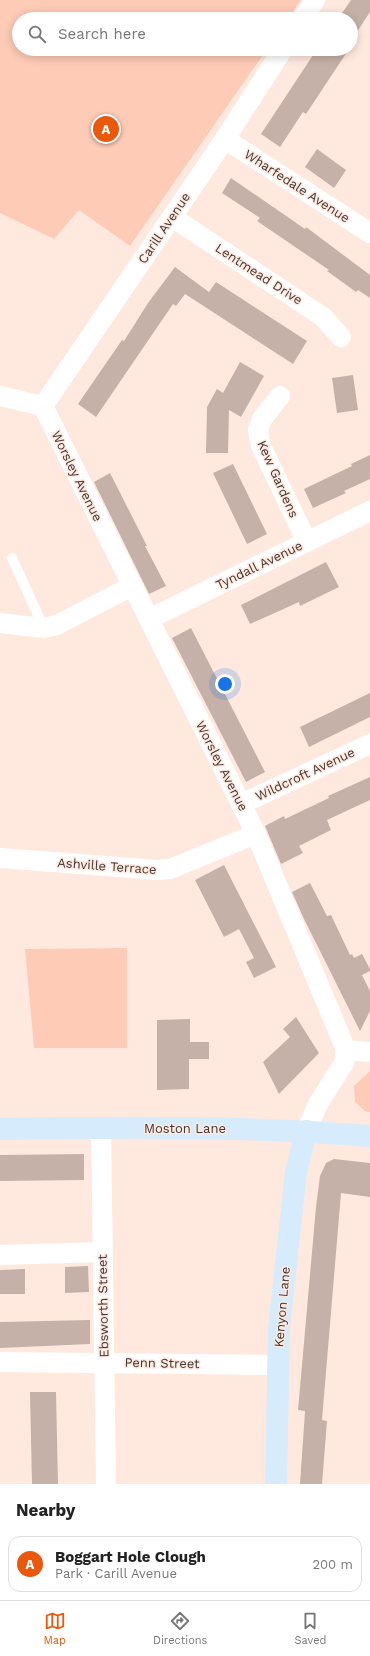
<!DOCTYPE html>
<html lang="en">
<head>
<meta charset="utf-8">
<style>
  :root { --surface:#fff; --page:#f6f6f6; --text:#222; --muted:#767676; --line:#e0e0e0; --accent:#ea580c }
  body { margin:0; font-family:"Work Sans",sans-serif; background:var(--page); color:var(--text) }
  .you { position:absolute; left:225px; top:684px; width:14px; height:14px; margin:-10px; border:3px solid #fff; border-radius:50%; background:#1a73e8; box-shadow:0 0 0 6px #1a73e833 }
  .badge { display:grid; place-items:center; width:26px; height:26px; border-radius:50%; background:var(--accent); color:#fff; font-size:13px; font-weight:700 }
  .pin { position:absolute; translate:-50% -50%; border:2px solid #fff; box-shadow:0 1px 4px #0006 }
  .list { margin:0; padding:0; list-style:none }
  h2 { display:flex; justify-content:space-between; align-items:center; height:52px; margin:0; padding:0 16px; font-size:17px }
  h2 small { font-size:13px; font-weight:400; color:var(--muted) }
  .list li { display:grid; grid-template-columns:26px 1fr auto; gap:12px; align-items:center; box-sizing:border-box; height:56px; margin:0 8px 8px; padding:0 8px; border:1px solid var(--line); border-radius:12px }
  .list b { display:block; font-size:15px; white-space:nowrap }
  .list p { margin:0; font-size:13px; white-space:nowrap; color:var(--muted) }
  .list em { font-size:13px; font-style:normal; color:var(--muted) }
  .icon { flex:none; width:22px; height:22px; fill:none; stroke:currentColor; stroke-width:2; stroke-linecap:round; stroke-linejoin:round }
  .map { position:relative; flex:none; width:370px; height:1484px; overflow:hidden }
  .search { position:absolute; background:var(--surface); box-shadow:0 2px 10px #0003; left:12px; right:12px; top:12px; height:44px; display:flex; align-items:center; gap:10px; box-sizing:border-box; padding:0 14px; border-radius:22px; color:var(--muted); font-size:15px }
  .sheet { height:116px; background:var(--surface) }
  nav { display:flex; justify-content:space-around; align-items:center; box-sizing:border-box; height:56px; border-top:1px solid var(--line); background:var(--surface); font-size:11px; color:var(--muted) }
  nav a { display:grid; justify-items:center; gap:2px }
  nav .on { color:var(--accent) }
  .map>svg:first-child { display:block }
  .green { fill:#fecbb6 }
  .building { fill:#c6b1a8 }
  .lines { fill:none; stroke-linecap:round; stroke-linejoin:round }
  .lane { stroke:#fff; stroke-width:10 }
  .street { stroke:#fff; stroke-width:20 }
  .secondary { stroke:#d6ebfb; stroke-width:22 }
  .labels { text-anchor:middle; dominant-baseline:central; stroke-width:3; stroke-linejoin:round; paint-order:stroke }
  .street-label { font-size:13px; fill:#413835; stroke:#ffe9df }
</style>
</head>
<body>
<div class="map">
<svg width="370" height="1484" viewBox="0 0 370 1484">
  <rect width="100%" height="100%" fill="#ffe9df"/>
  <!-- green -->
  <g class="green">
    <path d="M0,0H301L288,19H19V49H267L130,246L79,210L54,239L0,213Z"/>
    <path d="M127,948V1048H34L25,949Z"/>
    <path d="M370,1071V1112L365,1111L355,1102L354,1086Z"/>
  </g>
  <!-- building -->
  <g class="building">
    <path d="M351,0H370V12L351,41V19H338Z"/>
    <path d="M317,49H349L306,114L303,112L280,147L261,134Z"/>
    <path d="M317,149L346,170L334,188L305,167Z"/>
    <path d="M231,178L305,229L306,227L370,275V298L358,290L356,292L327,271L329,270L257,221L260,218L222,193Z"/>
    <path d="M175,267L209,292L216,282L307,341L293,364L185,294L176,306L173,304L96,417L78,404L122,340L124,341L148,303Z"/>
    <path d="M240,362L264,376L241,417L229,410L228,453H206L207,407L217,389L223,393Z"/>
    <path d="M353,375L358,410L337,413L332,378Z"/>
    <path d="M370,455V479L344,491L346,493L313,508L304,489L352,466L351,464Z"/>
    <path d="M233,464L267,534L247,544L213,473Z"/>
    <path d="M110,473L147,546H145L166,586L149,594L94,482Z"/>
    <path d="M326,562L339,587L300,606L299,602L250,624L241,605Z"/>
    <path d="M191,628L265,772L246,782L172,638Z"/>
    <path d="M370,693V717L309,747L300,727Z"/>
    <path d="M370,777V800L327,820L331,830L299,846L303,853L281,864L265,826L284,816L285,819L329,798L328,796Z"/>
    <path d="M224,865L276,967L254,978L246,962L254,958L239,929L224,937L195,880Z"/>
    <path d="M310,883L327,916L331,915L350,955L352,954L354,958L362,954L370,969V971L362,975L370,991V1011L360,1031L304,919L292,892Z"/>
    <path d="M296,1017L319,1053L279,1094L263,1062L290,1037L283,1029Z"/>
    <path d="M190,1019V1042H209V1059H189V1089L157,1090V1020Z"/>
    <path d="M84,1154V1180L0,1181V1155Z"/>
    <path d="M334,1159L370,1163V1197L341,1193L322,1420L327,1421L322,1484H300L305,1411L298,1410L316,1207L320,1176L326,1163Z"/>
    <path d="M88,1266L89,1292L65,1293V1267Z"/>
    <path d="M25,1269V1294H0V1270Z"/>
    <path d="M90,1320V1344L0,1348V1322Z"/>
    <path d="M30,1392H56L58,1484H32Z"/>
  </g>
  <g class="lines">
    <!-- lane -->
    <path class="lane" d="M12,558L44,628"/>
    <!-- street -->
    <g class="street">
      <path d="M302,19L315,0"/>
      <path d="M225,139L370,233"/>
      <path d="M172,217L323,317L341,337"/>
      <path d="M0,396L43,406"/>
      <path d="M280,396L262,419L258,430L261,446L307,542"/>
      <path d="M43,406L256,834L346,1050L344,1063L318,1104L306,1131"/>
      <path d="M43,406L225,139L283,49"/>
      <path d="M149,619L370,511"/>
      <path d="M0,623L44,628L57,625L132,586"/>
      <path d="M241,804L370,744"/>
      <path d="M0,858L158,870L170,869L256,834"/>
      <path d="M346,1050L370,1052"/>
      <path d="M101,1128L106,1484"/>
      <path d="M0,1255L102,1252"/>
      <path d="M0,1362L277,1365"/>
    </g>
    <!-- secondary -->
    <g class="secondary">
      <path d="M0,1129C123,1127 247,1126 370,1136"/>
      <path d="M276,1484L279,1328L296,1172L306,1131"/>
    </g>
  </g>
  <g class="labels">
    <!-- street labels -->
    <g class="street-label">
      <text transform="translate(297 186) rotate(33)">Wharfedale Avenue</text>
      <text transform="translate(164 228) rotate(-56)">Carill Avenue</text>
      <text transform="translate(259 274) rotate(33)">Lentmead Drive</text>
      <text transform="translate(77 476) rotate(64)">Worsley Avenue</text>
      <text transform="translate(278 479) rotate(66)">Kew Gardens</text>
      <text transform="translate(259 565) rotate(-26)">Tyndall Avenue</text>
      <text transform="translate(222 766) rotate(63)">Worsley Avenue</text>
      <text transform="translate(305 774) rotate(-25)">Wildcroft Avenue</text>
      <text transform="translate(107 866) rotate(4)">Ashville Terrace</text>
      <text x="185" y="1128">Moston Lane</text>
      <text transform="translate(103 1306) rotate(-91)">Ebsworth Street</text>
      <text transform="translate(282 1307) rotate(-85)">Kenyon Lane</text>
      <text transform="translate(162 1363) rotate(1)">Penn Street</text>
    </g>
  </g>
</svg>
<div class="you"></div>
<div class="pin badge" style="left:106px;top:129px">A</div>
<div class="search"><svg class="icon" aria-label="search" viewBox="0 0 24 24"><circle cx="10" cy="10" r="6"/><path d="M15 15l6 6"/></svg>Search here</div>
</div>
<section class="sheet">
<h2>Nearby<small></small></h2>
<ul class="list">
<li><span class="badge">A</span><div><b>Boggart Hole Clough</b><p>Park · Carill Avenue</p></div><em>200 m</em></li>
</ul>
</section>
<nav>
<a class="on"><svg class="icon" aria-label="map" viewBox="0 0 24 24"><path d="M3 6l6-2 6 2 6-2v14l-6 2-6-2-6 2zM9 4v14M15 6v14"/></svg>Map</a>
<a><svg class="icon" aria-label="directions" viewBox="0 0 24 24"><path d="M12 3l9 9-9 9-9-9zM9 14v-3h6M13 9l2 2-2 2"/></svg>Directions</a>
<a><svg class="icon" aria-label="saved" viewBox="0 0 24 24"><path d="M7 4h10v16l-5-4-5 4z"/></svg>Saved</a>
</nav>
</body>
</html>
